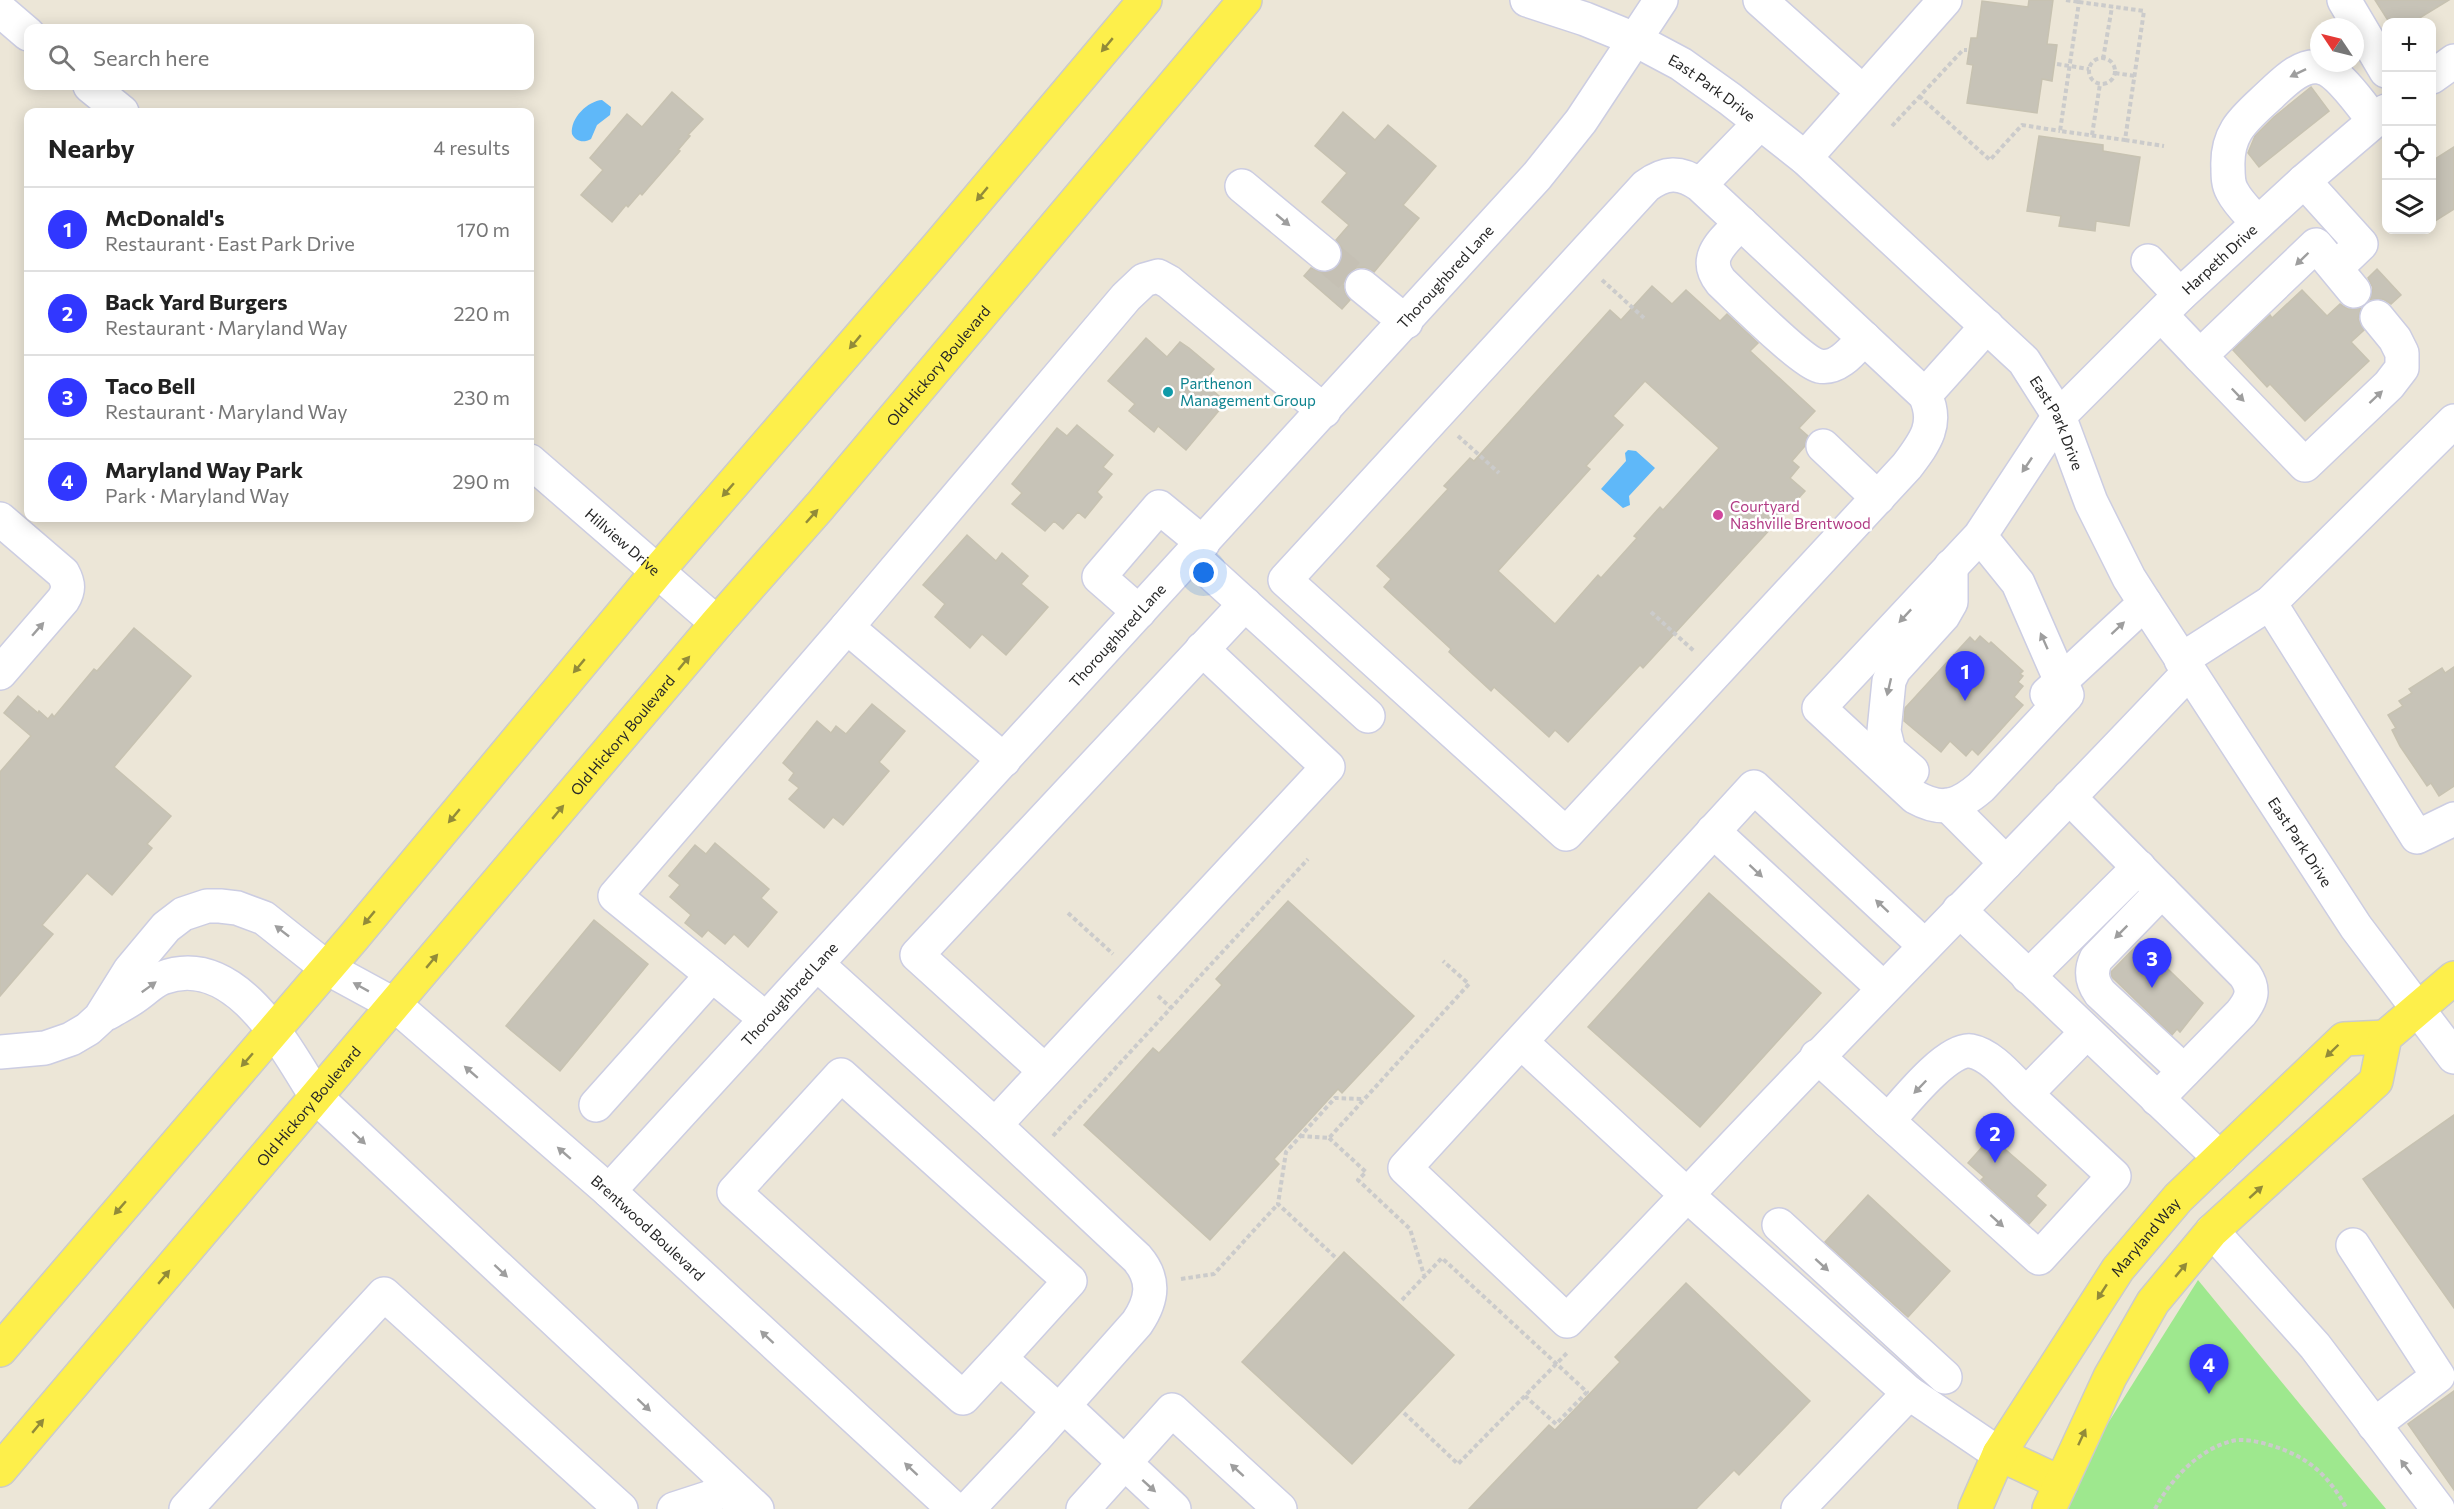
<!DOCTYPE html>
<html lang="en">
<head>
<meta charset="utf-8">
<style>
  :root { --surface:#fff; --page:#f6f6f6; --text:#222; --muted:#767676; --line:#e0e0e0; --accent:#3137ff }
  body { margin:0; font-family:Commissioner,sans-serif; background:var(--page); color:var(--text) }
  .controls { position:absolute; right:18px; top:18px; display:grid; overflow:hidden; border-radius:12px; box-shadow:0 3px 15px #0003 }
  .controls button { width:54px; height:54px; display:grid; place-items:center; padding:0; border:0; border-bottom:2px solid var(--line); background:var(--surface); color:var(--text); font:30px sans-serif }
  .compass { position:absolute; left:2310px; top:18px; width:54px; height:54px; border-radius:50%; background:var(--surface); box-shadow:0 3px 15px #0003; rotate:305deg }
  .you { position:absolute; left:1204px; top:573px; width:21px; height:21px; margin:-15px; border:4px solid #fff; border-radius:50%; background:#1a73e8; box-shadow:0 0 0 9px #1a73e833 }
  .badge { display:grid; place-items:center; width:39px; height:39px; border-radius:50%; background:var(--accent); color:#fff; font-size:20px; font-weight:700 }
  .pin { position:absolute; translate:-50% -50px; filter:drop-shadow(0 2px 3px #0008) }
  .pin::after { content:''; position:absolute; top:32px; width:21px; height:18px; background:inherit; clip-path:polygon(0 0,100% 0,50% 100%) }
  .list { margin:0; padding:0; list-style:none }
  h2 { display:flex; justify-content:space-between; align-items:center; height:78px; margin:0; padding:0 24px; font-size:26px }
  h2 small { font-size:20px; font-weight:400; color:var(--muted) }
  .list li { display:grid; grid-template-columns:39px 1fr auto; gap:18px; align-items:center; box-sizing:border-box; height:84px; padding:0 24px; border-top:2px solid var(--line) }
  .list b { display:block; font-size:22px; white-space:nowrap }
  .list p { margin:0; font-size:20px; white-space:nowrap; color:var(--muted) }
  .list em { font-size:20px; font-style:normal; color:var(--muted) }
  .icon { flex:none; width:33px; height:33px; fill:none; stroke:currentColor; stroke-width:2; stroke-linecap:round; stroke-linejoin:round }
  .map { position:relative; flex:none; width:2454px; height:1509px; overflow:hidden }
  .search { position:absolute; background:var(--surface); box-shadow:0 3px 15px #0003; left:24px; top:24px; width:510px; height:66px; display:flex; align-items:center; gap:15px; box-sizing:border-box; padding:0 21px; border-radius:12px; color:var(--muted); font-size:22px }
  .panel { position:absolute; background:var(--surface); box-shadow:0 3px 15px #0003; left:24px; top:108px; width:510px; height:414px; border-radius:12px }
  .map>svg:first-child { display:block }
  .green { fill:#9ee88e }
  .water { fill:#5fb8f9 }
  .building { fill:#c7c3b7; stroke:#c7c2b1; stroke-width:1.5; fill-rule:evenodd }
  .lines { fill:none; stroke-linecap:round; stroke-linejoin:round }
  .minor-tunnel { stroke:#c5c0b4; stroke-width:33; stroke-dasharray:33 16; stroke-linecap:butt }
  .minor-casing { stroke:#cccde2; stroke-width:36 }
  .major-casing { stroke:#cbcbcb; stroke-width:36 }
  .path { stroke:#cbcbcb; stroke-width:4; stroke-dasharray:4.5 3; stroke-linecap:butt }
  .minor { stroke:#fff; stroke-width:33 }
  .major { stroke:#fdef4b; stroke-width:33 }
  .oneway { fill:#928b39 }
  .oneway2 { fill:#9e9e9e }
  .culture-dot { fill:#0f9aa8; stroke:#fff; stroke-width:2 }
  .hotel-dot { fill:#d1479c; stroke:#fff; stroke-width:2 }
  .labels { text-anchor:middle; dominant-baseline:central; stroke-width:5; stroke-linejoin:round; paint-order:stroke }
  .street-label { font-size:15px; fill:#272727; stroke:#fff }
  .culture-label { font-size:15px; fill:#0d838f; stroke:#fff; text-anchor:start }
  .hotel-label { font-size:15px; fill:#b23c85; stroke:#fff; text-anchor:start }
</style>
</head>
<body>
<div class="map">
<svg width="2454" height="1509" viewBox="0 0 2454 1509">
  <rect width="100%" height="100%" fill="#ece6d7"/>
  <!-- green -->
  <path class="green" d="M2198,1280L2386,1509H2054Z"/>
  <!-- water -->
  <g class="water">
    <path d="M602,100L611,107L610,115L597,125L591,139C584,143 576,142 572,134C570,118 588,101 602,100Z"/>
    <path d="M1628,450L1636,451L1655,468L1629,496L1630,505L1623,508L1601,489L1626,461L1625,453Z"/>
  </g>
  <!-- building -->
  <g class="building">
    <path d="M2029,0H2053L2047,44L2057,45L2052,81L2042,79L2037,113L1967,103L1973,65L1967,64L1971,38H1977L1982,1L2028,7Z"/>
    <path d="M2375,0H2449L2413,22H2389Z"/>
    <path d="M2311,87L2329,111L2259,167L2248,153L2255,136L2274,117Z"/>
    <path d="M672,92L703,119L688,135L690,136L678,150L680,151L642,195L640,193L628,207L626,205L612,222L581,195L603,170L590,158L627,114L642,127Z"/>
    <path d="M1343,112L1375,140L1388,125L1436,166L1403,205L1419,218L1374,272L1364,267L1356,268L1348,274L1343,284L1345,293L1350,300L1342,309L1304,276L1311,268L1320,272L1331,271L1339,265L1342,258V248L1336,240L1349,225L1322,202L1347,173L1315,146Z"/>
    <path d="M2039,136L2103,145V151L2140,157L2129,226L2096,221L2095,231L2059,226L2061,216L2027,211Z"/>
    <path d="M2454,147V209L2432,223V161Z"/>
    <path d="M2377,269L2401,295L2391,304L2383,299L2370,300L2373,288L2368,278Z"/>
    <path d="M1652,286L1672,304L1686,290L1720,321L1727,314L1758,343L1750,351L1815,411L1799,428L1808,436L1805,446L1792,461L1799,467L1790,478L1805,491L1643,668L1640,665L1568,742L1555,730L1549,737L1494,687L1491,691L1449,652L1451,649L1384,587L1391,579L1377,566L1448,489L1444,486L1470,458L1474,461L1610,310L1621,320ZM1645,381L1719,448L1663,510L1660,507L1634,536L1637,538L1601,578L1598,575L1555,624L1498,571L1590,469L1586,466L1623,425L1613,416Z"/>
    <path d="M2302,290L2327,316L2340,304L2348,309L2361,308L2358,319L2364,330L2351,342L2369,361L2305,421L2270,384L2267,387L2233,350L2270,315L2272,318Z"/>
    <path d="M1146,338L1167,357L1180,342L1189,348L1214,369L1203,382L1226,402L1186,450L1158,426L1154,432L1129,411L1135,404L1108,381Z"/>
    <path d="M1077,425L1113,455L1103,467L1112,474L1097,492L1102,497L1085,518L1078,512L1063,529L1054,521L1045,531L1012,504L1022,493L1012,484L1057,428L1067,436Z"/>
    <path d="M967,535L996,561L1002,553L1028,576L1021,584L1048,607L1006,655L982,634L970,648L935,617L945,604L923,585Z"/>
    <path d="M134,628L191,676L114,767L171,816L147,844L152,848L112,895L87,873L42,925L53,934L0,996V772L31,736L4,713L18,696L38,713L39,711L48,719L52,714L54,717L94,669L97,671Z"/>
    <path d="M1980,636L1989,644L1991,642L2023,671L2020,674L2023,676L2018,682L2023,686L2014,697L2023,705L1978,755L1972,749L1966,756L1950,741L1941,752L1904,721L1905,708L1970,637L1975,642Z"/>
    <path d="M2454,667V786L2439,796L2431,783L2427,786L2400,746L2392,730L2396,728L2388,715L2403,706L2399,701L2412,693L2409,689L2442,668L2445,673Z"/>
    <path d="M872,704L905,731L879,762L889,771L843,825L833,817L824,828L789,799L799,788L789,780L794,773L783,763L817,721L831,733L836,726L846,734Z"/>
    <path d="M715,843L769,889L761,898L777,912L748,947L734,934L725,944L708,930L702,937L685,923L691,915L670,897L680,885L669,876L695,845L706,854Z"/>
    <path d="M1709,893L1821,993L1700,1127L1588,1027Z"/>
    <path d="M1288,901L1414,1016L1342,1093L1338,1089L1274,1159L1279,1164L1210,1240L1084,1125L1153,1048L1159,1053L1222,985L1216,979Z"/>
    <path d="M594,920L648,964L560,1071L506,1026Z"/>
    <path d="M2140,942L2203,1003L2180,1032L2177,1029L2172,1035L2112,977L2111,972Z"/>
    <path d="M2454,1115V1308L2363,1179Z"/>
    <path d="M1991,1137L2046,1185L2036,1196L2046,1205L2029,1224L1981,1180L1984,1177L1968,1163Z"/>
    <path d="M1868,1195L1950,1271L1908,1317L1825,1242Z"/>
    <path d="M1344,1252L1454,1355L1352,1464L1242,1362Z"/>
    <path d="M1686,1283L1810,1401L1739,1475L1734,1470L1696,1509H1469L1549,1425L1555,1430L1620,1362L1615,1357Z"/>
    <path d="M2454,1391V1490L2408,1424Z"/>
  </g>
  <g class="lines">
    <!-- minor-tunnel -->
    <path class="minor-tunnel" d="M1324,254L1362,286"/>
    <defs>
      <g id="minor">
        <path id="s1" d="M1527,0L1585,19L1634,39L1681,64L1730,99L1805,158L2024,361L2059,416L2091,502L2129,578L2145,603L2356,927L2454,1057"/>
        <path d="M1760,0L1863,92"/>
        <path d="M2344,0L2386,71"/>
        <path d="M0,10L28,34"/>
        <path d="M2432,77L2454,61"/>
        <path d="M90,86L122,112"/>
        <path d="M1805,158L1945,0"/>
        <path d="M2304,181L2361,244L2336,268"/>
        <path d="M1700,185L1925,395C1939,424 1925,442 1907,466L1566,834L1285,580L1646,186C1665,172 1680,171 1700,185L1760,123"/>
        <path d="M1242,186L1324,254"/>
        <path d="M1741,223C1724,241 1701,257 1721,282C1737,297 1802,362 1819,366C1838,370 1853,350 1864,338"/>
        <path d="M2258,223C2249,213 2238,203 2232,191C2228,184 2228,176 2228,168C2226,130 2247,117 2272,93C2284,82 2301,64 2319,67C2337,69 2363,107 2374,121"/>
        <path d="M2148,261L2180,295"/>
        <path d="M1362,286L1406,322"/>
        <path d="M2354,291L2316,245L2200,356L2305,465L2389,385L2402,368V353L2395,339L2377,317"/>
        <path d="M2161,315L2200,356"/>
        <path d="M1925,395L1987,326"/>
        <path d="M1823,446L1878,498"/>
        <path id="s2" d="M530,461L717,623"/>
        <path d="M0,519L63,573C69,584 69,590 63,600L0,673"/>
        <path id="s3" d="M1980,536L2018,583L2067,695L1981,787C1958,807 1942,812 1915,797L1819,708L1980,536L2059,416L2180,295L2304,181L2386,111"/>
        <path d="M1192,556L1368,716"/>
        <path d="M2270,603L2417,837L2454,819"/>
        <path d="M1139,612L1099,577L1159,507L1203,543"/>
        <path d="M2181,660L2270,603L2454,421"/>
        <path d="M2047,694L2145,603"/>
        <path d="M1004,760L847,627L1126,297L1144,280L1158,276L1169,282L1324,411"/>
        <path d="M1912,771L1889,751L1884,731L1889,681L1894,670L1943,616L1951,602V566"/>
        <path d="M2069,797L2245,975C2255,990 2252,999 2241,1013L2157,1099"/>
        <path d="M1948,805L2006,863"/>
        <path d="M1713,831L1883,988"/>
        <path d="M2162,891L2096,959C2090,972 2092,982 2100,993L2184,1071"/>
        <path d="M1959,910L2220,1158"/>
        <path d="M817,964L995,1125L1137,1258C1156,1280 1152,1301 1137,1323L1034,1439L968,1509"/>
        <path d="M2028,977L2139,867"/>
        <path d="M108,1013C117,1007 127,1003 136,996C145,990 152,982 162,978C235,950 286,1048 317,1098L757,1509"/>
        <path d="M766,1019L615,896L847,627"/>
        <path d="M1521,1042L1687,1195L1567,1321L1405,1168L1754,787L1925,946"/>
        <path id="s4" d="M0,1052L45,1048L71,1039L88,1029L100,1018L130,970L166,927L183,914L207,906H220L237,908L264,918L327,968L395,1005L609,1191L954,1509"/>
        <path d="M1817,1056L1888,1121"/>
        <path d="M1045,1071L917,955L1245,604"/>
        <path d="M2026,1094L2114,1176L2039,1258L1888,1121C1903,1104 1948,1047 1971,1051C1992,1055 2011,1080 2026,1094L2086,1033"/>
        <path d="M596,1105L712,975"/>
        <path d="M995,1125L1328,767L1202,649"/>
        <path id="s5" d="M609,1191L1537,176L1581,121L1661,0"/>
        <path d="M1779,1225L1945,1377"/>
        <path d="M2212,1231L2315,1346L2438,1509"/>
        <path d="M2353,1245L2438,1376L2374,1425"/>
        <path d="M1000,1358L1070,1281L841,1075L734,1192L963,1398L1000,1358L1059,1411"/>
        <path d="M1064,1406L1174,1509"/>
        <path d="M1999,1454L1909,1393L1687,1195C1852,1019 2023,848 2189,672"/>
        <path d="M186,1509L384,1294L621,1509"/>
        <path d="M674,1509L711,1497L727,1483L738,1502"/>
        <path d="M1083,1509L1172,1410L1280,1509"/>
        <path d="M1798,1509L1909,1393"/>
      </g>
      <g id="major">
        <path d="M0,1350L353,938L657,572L938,246L1145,0"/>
        <path d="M1999,1454L2061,1483"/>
        <path id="s6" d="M0,1470L717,623L820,506L1245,0"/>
        <path id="s7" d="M1975,1509L1999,1454L2118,1269L2178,1198L2344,1039L2385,1037"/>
        <path d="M2049,1509L2110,1377L2153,1302L2212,1231L2376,1081L2385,1037L2454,978"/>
      </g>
    </defs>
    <!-- minor casing -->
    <use href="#minor" class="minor-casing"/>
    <!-- major casing -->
    <use href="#major" class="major-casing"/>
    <!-- path -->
    <g class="path">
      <path d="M2066,0L2079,2"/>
      <path d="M2079,2L2144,11L2125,140L2060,131Z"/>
      <circle cx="2102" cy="71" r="13"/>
      <path d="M2103,59L2112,7"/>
      <path d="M2057,64L2089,69"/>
      <path d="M2115,73L2135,76"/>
      <path d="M1919,96L1990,160L2022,125L2060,131"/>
      <path d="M1892,126L1963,50H1967"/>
      <path d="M2092,135L2100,84"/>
      <path d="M2125,140L2164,146"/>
      <path d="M1602,280L1644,318"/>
      <path d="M1458,436L1499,473"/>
      <path d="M1651,612L1695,652"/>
      <path d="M1068,913L1113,954"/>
      <path d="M1158,996L1171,1008"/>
      <path d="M1053,1136L1308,859"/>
      <path d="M1300,1136L1329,1138L1469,984L1443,961"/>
      <path d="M1329,1138L1366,1172L1358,1180L1410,1229L1424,1275"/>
      <path d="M1335,1257L1278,1204L1286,1152L1335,1098L1364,1099"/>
      <path d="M1181,1279L1214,1274L1278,1204"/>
      <path d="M1402,1300L1442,1258L1587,1392L1556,1424L1525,1396"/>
      <path d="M1404,1413L1458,1464L1567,1353"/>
      <path d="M2155,1509C2170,1480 2199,1449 2232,1441C2245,1438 2260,1442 2273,1446C2310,1458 2328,1475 2347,1509"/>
    </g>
    <!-- minor -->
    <use href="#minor" class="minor"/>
    <!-- major -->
    <use href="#major" class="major"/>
  </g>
  <!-- one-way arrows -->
  <defs><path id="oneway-solid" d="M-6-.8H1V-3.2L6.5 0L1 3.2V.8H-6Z" transform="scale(1.5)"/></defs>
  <g class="oneway">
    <use href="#oneway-solid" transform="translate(1107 45) rotate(130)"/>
    <use href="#oneway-solid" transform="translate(982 194) rotate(130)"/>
    <use href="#oneway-solid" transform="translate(855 342) rotate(130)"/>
    <use href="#oneway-solid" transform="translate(728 490) rotate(131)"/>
    <use href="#oneway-solid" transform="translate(812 516) rotate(-48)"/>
    <use href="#oneway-solid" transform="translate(684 663) rotate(-50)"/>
    <use href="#oneway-solid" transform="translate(579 666) rotate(130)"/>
    <use href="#oneway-solid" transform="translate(558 812) rotate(-50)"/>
    <use href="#oneway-solid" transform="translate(454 816) rotate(130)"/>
    <use href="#oneway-solid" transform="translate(369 918) rotate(130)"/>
    <use href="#oneway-solid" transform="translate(432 961) rotate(-50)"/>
    <use href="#oneway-solid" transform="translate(2332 1051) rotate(136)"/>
    <use href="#oneway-solid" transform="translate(247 1060) rotate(131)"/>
    <use href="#oneway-solid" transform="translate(2256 1192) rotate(-42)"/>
    <use href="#oneway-solid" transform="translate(120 1208) rotate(131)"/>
    <use href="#oneway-solid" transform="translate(2181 1270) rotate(-50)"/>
    <use href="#oneway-solid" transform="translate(164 1277) rotate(-50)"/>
    <use href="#oneway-solid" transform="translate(2102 1292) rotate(123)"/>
    <use href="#oneway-solid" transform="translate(38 1426) rotate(-50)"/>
    <use href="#oneway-solid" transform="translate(2082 1437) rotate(-65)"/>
  </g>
  <g class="oneway2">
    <use href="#oneway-solid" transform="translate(2298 73) rotate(154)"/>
    <use href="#oneway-solid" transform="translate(1283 220) rotate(40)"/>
    <use href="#oneway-solid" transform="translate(2302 259) rotate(136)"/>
    <use href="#oneway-solid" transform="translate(2238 395) rotate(46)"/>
    <use href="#oneway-solid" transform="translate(2376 397) rotate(-43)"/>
    <use href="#oneway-solid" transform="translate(2027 465) rotate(124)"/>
    <use href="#oneway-solid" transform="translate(1905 616) rotate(133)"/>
    <use href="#oneway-solid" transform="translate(2118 628) rotate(-43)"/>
    <use href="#oneway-solid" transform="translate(38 629) rotate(-49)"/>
    <use href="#oneway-solid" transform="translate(2044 641) rotate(-114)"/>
    <use href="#oneway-solid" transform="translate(1889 687) rotate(103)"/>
    <use href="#oneway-solid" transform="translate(1756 871) rotate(43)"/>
    <use href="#oneway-solid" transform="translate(1882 906) rotate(-137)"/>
    <use href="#oneway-solid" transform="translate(282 931) rotate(-142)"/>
    <use href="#oneway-solid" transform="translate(2121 932) rotate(135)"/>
    <use href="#oneway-solid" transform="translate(149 987) rotate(-36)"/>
    <use href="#oneway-solid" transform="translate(361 987) rotate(-151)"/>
    <use href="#oneway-solid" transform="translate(471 1072) rotate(-139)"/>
    <use href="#oneway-solid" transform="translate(1920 1087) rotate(134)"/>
    <use href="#oneway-solid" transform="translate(359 1138) rotate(43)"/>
    <use href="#oneway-solid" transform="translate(564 1153) rotate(-139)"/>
    <use href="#oneway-solid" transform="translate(1997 1221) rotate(42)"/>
    <use href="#oneway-solid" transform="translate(1822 1265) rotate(42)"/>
    <use href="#oneway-solid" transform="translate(501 1271) rotate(43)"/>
    <use href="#oneway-solid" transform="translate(767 1337) rotate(-137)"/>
    <use href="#oneway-solid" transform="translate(644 1405) rotate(43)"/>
    <use href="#oneway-solid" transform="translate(2406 1467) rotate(-127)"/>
    <use href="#oneway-solid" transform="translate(911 1469) rotate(-137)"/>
    <use href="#oneway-solid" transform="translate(1237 1470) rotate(-138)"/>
    <use href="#oneway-solid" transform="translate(1149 1486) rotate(42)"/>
  </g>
  <!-- markers -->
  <circle class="culture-dot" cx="1168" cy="392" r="6"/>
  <circle class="hotel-dot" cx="1718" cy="515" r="6"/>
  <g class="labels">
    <!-- street labels -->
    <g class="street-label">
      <text stroke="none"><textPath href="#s1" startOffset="206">East Park Drive</textPath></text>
      <text stroke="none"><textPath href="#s3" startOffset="1116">Harpeth Drive</textPath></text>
      <text stroke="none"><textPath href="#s5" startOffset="1239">Thoroughbred Lane</textPath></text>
      <text stroke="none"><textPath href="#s6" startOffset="1449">Old Hickory Boulevard</textPath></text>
      <text stroke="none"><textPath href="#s1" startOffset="692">East Park Drive</textPath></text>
      <text stroke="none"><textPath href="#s2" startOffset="123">Hillview Drive</textPath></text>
      <text stroke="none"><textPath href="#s5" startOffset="753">Thoroughbred Lane</textPath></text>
      <text stroke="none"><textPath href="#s6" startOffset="963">Old Hickory Boulevard</textPath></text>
      <text stroke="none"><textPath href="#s1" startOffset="1178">East Park Drive</textPath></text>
      <text stroke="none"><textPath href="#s5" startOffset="267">Thoroughbred Lane</textPath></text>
      <text stroke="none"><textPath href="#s6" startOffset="477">Old Hickory Boulevard</textPath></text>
      <text stroke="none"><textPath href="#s4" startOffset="822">Brentwood Boulevard</textPath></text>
      <text stroke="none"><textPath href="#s7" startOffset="322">Maryland Way</textPath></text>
    </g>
    <!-- culture labels -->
    <g class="culture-label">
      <text x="1180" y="383">Parthenon<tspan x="1180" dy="17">Management Group</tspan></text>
    </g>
    <!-- hotel labels -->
    <g class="hotel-label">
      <text x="1730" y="506">Courtyard<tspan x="1730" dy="17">Nashville Brentwood</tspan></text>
    </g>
  </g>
</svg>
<div class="controls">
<button>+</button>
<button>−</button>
<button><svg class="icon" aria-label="locate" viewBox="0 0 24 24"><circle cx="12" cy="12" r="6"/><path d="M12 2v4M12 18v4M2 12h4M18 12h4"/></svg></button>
<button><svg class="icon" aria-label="layers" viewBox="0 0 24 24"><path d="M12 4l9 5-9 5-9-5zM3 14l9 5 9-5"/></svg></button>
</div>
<svg class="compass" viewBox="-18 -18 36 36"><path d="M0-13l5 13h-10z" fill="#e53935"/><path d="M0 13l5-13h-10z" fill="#767676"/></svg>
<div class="you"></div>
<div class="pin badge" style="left:1965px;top:701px">1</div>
<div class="pin badge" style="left:1995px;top:1163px">2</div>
<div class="pin badge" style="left:2152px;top:988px">3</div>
<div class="pin badge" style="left:2209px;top:1394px">4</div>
<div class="search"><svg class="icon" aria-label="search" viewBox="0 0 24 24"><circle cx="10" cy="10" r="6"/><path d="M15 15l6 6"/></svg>Search here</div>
<section class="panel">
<h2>Nearby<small>4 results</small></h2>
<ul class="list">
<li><span class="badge">1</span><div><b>McDonald's</b><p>Restaurant · East Park Drive</p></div><em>170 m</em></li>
<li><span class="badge">2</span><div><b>Back Yard Burgers</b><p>Restaurant · Maryland Way</p></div><em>220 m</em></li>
<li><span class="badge">3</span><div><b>Taco Bell</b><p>Restaurant · Maryland Way</p></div><em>230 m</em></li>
<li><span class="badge">4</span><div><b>Maryland Way Park</b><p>Park · Maryland Way</p></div><em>290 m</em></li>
</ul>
</section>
</div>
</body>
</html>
